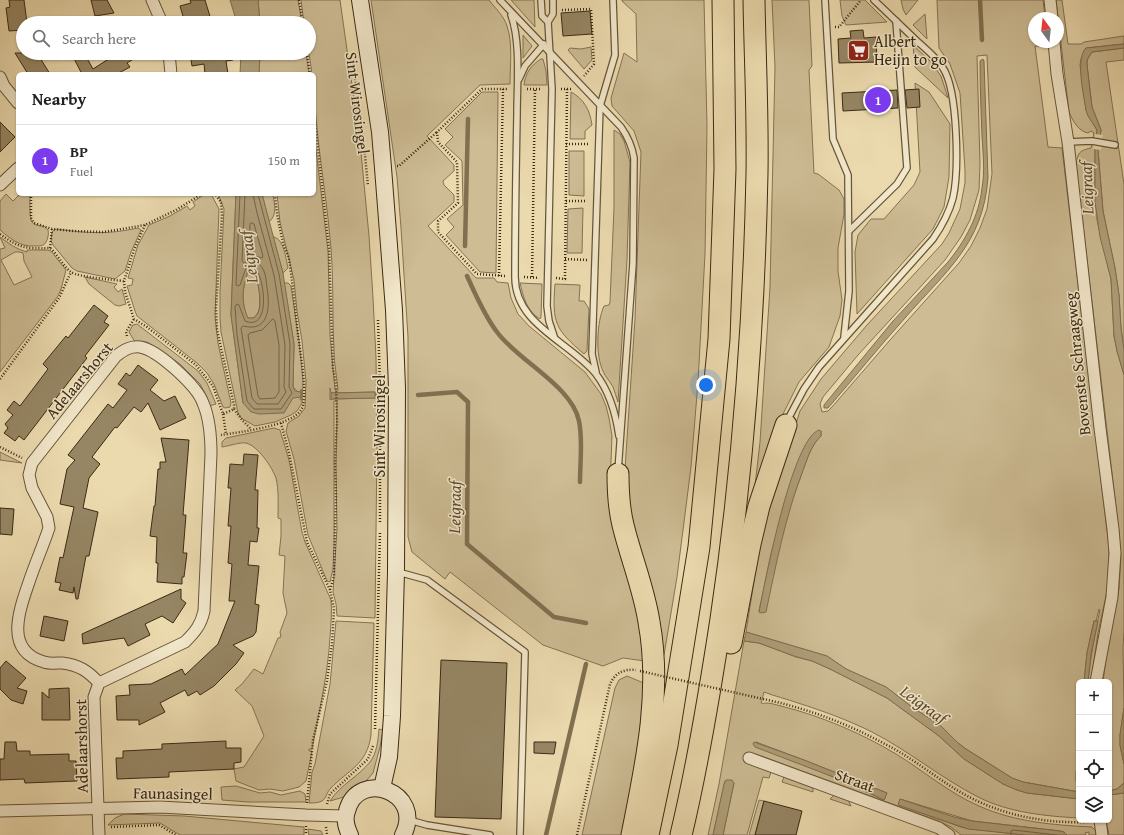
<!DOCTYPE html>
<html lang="en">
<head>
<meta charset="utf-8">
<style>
  :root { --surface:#fff; --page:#f6f6f6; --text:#202124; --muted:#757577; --line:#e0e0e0; --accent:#7c3aed }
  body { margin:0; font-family:"Gentium Book Plus",serif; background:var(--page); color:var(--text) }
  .controls { position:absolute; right:12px; bottom:12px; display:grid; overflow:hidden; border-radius:6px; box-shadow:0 1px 3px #0004 }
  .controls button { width:36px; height:36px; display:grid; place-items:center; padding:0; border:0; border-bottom:1px solid var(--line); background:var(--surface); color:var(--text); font:20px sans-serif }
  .compass { position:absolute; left:1028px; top:12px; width:36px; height:36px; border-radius:50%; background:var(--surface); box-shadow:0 1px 3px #0004; rotate:345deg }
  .you { position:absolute; left:706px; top:385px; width:14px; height:14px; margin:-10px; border:3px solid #fff; border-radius:50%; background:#1a73e8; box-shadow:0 0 0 6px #1a73e833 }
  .badge { display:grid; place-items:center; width:26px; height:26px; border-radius:50%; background:var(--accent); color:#fff; font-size:13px; font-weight:700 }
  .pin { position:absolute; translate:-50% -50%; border:2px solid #fff; box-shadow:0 1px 4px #0006 }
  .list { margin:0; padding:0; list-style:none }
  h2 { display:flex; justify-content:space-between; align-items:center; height:52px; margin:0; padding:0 16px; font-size:17px }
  h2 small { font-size:13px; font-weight:400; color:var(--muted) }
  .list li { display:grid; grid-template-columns:26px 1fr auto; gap:12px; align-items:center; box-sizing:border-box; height:72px; padding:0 16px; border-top:1px solid var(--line) }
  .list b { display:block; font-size:15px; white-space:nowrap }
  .list p { margin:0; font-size:13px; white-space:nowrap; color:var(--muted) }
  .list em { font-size:13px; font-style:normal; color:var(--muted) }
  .icon { flex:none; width:22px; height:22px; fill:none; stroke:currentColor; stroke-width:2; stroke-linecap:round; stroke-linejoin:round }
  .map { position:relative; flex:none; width:1124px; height:835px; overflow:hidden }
  .search { position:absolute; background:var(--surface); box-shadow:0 1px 3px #0004; left:16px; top:16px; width:300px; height:44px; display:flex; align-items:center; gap:10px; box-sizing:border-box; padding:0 14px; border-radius:22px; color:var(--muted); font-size:15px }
  .panel { position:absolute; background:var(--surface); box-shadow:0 1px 3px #0004; left:16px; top:72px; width:300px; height:124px; border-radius:6px }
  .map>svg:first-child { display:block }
  .green { fill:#cdbc94; stroke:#847354; fill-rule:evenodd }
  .water { fill:#af9e79; stroke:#807050; fill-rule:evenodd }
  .pier { fill:#ebdaae }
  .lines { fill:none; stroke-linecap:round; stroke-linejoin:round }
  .shore { stroke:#746446; stroke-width:1 }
  .stream { stroke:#807050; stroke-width:4.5 }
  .building { fill:#968664; stroke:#3a2a13 }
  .lane-casing { stroke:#66563a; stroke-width:8 }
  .street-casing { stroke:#66563a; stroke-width:13 }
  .secondary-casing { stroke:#3a2a13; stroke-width:18 }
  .highway-casing { stroke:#3a2a13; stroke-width:23 }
  .path { stroke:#3a2a13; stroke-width:2.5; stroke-dasharray:1 2; stroke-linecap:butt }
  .lane { stroke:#f2e7ca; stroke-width:5.5 }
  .street { stroke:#f2e7ca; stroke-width:11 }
  .secondary { stroke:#f2e7ca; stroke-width:16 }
  .highway { stroke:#ebdaae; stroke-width:21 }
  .path-bridge { stroke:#3a2a13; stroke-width:2.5; stroke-dasharray:1 2; stroke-linecap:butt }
  .labels { text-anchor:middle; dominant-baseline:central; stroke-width:3; stroke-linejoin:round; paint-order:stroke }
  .poi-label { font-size:16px; fill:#3a2a13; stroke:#f2e7ca; text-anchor:start }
  .street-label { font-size:16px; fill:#3a2a13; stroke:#f2e7ca }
  .water-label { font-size:17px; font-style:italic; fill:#5d4d32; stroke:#f2e7ca }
</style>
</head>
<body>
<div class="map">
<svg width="1124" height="835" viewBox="0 0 1124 835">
  <rect width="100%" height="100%" fill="#ebdaae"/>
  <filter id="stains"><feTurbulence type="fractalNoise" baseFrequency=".005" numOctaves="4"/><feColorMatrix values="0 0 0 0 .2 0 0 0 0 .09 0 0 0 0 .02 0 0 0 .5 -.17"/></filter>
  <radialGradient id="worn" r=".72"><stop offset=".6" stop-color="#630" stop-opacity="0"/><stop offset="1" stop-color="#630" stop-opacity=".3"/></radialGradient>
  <!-- green -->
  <g class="green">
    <path d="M258,0H298L302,23H260Z"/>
    <path d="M301,0H340L360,142L369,236L373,298L376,358L377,446L375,618L337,616L336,604L333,592L337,529L336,468L337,401H334V543L333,569L330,582L327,581L308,535L294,459L286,431L288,423L299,416L305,408L306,381L302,341L297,311L294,280L280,222L277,194H314V133L328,251L330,336L335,390H338C337,377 334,364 334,350C332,313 334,275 330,238C325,183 314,129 314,74H312L309,53V23H304ZM330,388L331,393L375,392L376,398L331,399L330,400Z"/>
    <path d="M371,0H489C495,8 504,16 507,26C513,43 510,66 510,84L480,85L427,136L454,165V171L443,181L444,185L454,195V202L428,226L476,278H494L497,282L508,283L511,298L518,314L529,326L585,372L601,394L606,406L609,418L612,436L610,487L635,597L645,661L623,658L603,666L543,645L450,572L445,579L412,552L408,537V337L401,228L397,177Z"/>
    <path d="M511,0H534L535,27Z"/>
    <path d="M622,0H704L707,126L705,254L698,382L691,467L677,577L664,655H661L631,531L625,469L635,319L641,152L634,131L612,106L611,98L624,53L637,62L636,14L622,1Z"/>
    <path d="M772,0H809L812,66L809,70L814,173L818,174L839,190L844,199V214L838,248V271L842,300L840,316L829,347L799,382L779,422L753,503L760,442L770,287L775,67Z"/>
    <path d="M840,0H865L887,22L846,25L842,16Z"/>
    <path d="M901,0H918L906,15L903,9Z"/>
    <path d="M937,0H1043L1045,18H1034V42H1048L1049,47L1035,46L1048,147L1062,148L1109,548V567L1107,591L1098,633L1091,682H1088C1090,658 1095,634 1100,610L1099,609L1096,621H1094L1087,653L1084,682H1079V724L1078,727L1079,728V774L1076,771V782L1079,783V792L1023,782L1012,778L966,749L958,743L941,726L912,707L886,687L846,669L827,656L746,632L762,530L800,411L821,379L867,325L942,244L949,233L960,209L965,183V170L960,93L950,64L939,48ZM987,55L992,174L987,209L980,228L971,246L959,263L890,340L832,407L828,411L822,412L820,404L823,397L858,355L945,260L961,237L970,220L979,190L980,164L977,56ZM821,431V436C810,446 806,462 801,476C784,520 773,566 759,611L771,554L787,494Z"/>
    <path d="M1056,0H1062L1068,44H1081L1084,42L1124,36V44L1086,48L1081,59L1080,65L1086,110L1097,130L1095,149V183L1097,220L1111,279L1114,336L1117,351L1124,375V631L1123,648L1124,708L1120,735V745L1124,764V783L1117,789L1109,791V682H1103L1106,658L1119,589L1121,557L1119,533L1076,165C1078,153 1078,151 1091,148L1094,133L1091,131L1088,133C1078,131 1073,121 1069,112Z"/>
    <path d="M925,14L927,39L913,25Z"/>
    <path d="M523,35L532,46L523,58Z"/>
    <path d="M913,45L930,61L941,76L948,98L915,67Z"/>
    <path d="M591,47L592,60L584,69L568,50L570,48L581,49Z"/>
    <path d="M1124,48V60L1106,62L1124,184V350L1121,328L1119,295L1115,268L1103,211L1098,150L1101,130L1092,107L1087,65V60L1092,52Z"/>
    <path d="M260,53H306L309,74H259Z"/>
    <path d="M541,59H543L546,71L547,85H524C525,74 531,65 541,59Z"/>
    <path d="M915,83L929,92L950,124L949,177L944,207L933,229L857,314L855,252L858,235L871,219H884L914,185L920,172Z"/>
    <path d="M482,92H498L496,273L480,272L446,235L454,227L447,219L463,205L462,161L445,145L453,137L445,129Z"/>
    <path d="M571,92C584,99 590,110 592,125L585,131V139H570Z"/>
    <path d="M614,130L620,134L624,141L630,162L627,260L618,402C616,397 615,392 613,387C610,381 605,377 603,371C595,355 597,321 604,306L609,305L610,302L614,208Z"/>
    <path d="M569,151H584V196L569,195Z"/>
    <path d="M6,194L13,201L20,194H30C30,200 29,217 32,222C35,227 45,224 48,230C49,233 48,239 46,242C44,246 40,246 35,246C20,247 11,239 0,230V201Z"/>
    <path d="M205,194H211L219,209L215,316L218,343L231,403L230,407L225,408L223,407L214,384L207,373L197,363L137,316L135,311L127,286L132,285L133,279L128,278L138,245L149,225L170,216L187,206L190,210L195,206L193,202Z"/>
    <path d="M218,194H236L231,315L243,403L298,397H301L300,400H302L301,389V392H298L293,387L294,344L284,283H288L291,286L299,341L303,381L302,403L297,411L291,415L275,422L255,426L241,418L238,413L221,332L220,318V292L224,209Z"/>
    <path d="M262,194H273C274,204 278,214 269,222Z"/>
    <path d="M583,208L582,253H567L568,209Z"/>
    <path d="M138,228L141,230L131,252L125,271L115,279L77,271L72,268L53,245L51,241L52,232L56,229C86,233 107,235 138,228Z"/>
    <path d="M0,237C8,243 16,249 27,252V250H47L51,251L66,270L61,289L58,296L0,372V249L5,248ZM15,252H19L23,253L24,261L32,277L14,285L1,260Z"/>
    <path d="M273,237C284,238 286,259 288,268L283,273Z"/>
    <path d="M248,270L253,271C259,281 261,298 259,310C258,313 256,315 254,318H247C241,298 242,291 248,270Z"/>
    <path d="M85,277L117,284L114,287L118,292L122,289L126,304L119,306L115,305L89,284Z"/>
    <path d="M520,283L542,284L541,317L540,319C527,312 523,296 520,283Z"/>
    <path d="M555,284L580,285L579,301H584L589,309L587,351L584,354C555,329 552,323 555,284Z"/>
    <path d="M137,324L198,371L207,383L216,404L209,406L206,395L200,384L180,364L147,342H135L129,332L133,325Z"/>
    <path d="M274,428L280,430L289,460L302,532L305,542L331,600C332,612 331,624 330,637C328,674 319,712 312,749H309V751H312L306,781L299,787L283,791L270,789L259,790L236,781L234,769L244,767L264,736L252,706L235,690L242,684L254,669L263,674L278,638L281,637L280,632L287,613L283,593L285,556L279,555L281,536V519L278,518C278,505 279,490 276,478C272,467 258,446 246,443C240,442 229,446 222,447V442L226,438Z"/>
    <path d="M0,452L22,463L0,460Z"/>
    <path d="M336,621L374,623L371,735C367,765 349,769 330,789C327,792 326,799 322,801C318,803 313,803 309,803L312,772L315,764L330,684Z"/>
    <path d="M744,641L759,643L796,657L812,661L830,669L887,698L939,736L964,759L1003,784L1017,790L1027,793L1079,799V818C1045,816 1010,813 978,797C941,778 909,751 872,732C848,720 823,711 798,703C787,699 774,696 764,692L761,703C763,704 764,703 766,703C771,703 777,705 781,706C821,716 861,733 896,754C924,771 949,793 979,806C1015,822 1053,825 1092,827L1095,830L1098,835H1089V832L1085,833L1086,835H1067L1064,832L1060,831L972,821L900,799L899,805L961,827L971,829L1025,835H961L951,827L939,821L750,752L746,763L771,772L769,778L763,777L747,835H723L734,783L725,781L713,835H708L719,784ZM756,742L804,760L887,793L884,800Z"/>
    <path d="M627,676L646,684L642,726L622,835H582L615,688L619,680Z"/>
    <path d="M379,729L383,730L380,747L373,773L366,781L352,790L344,797L330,801C341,784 358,777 370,762C377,753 378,740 379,729Z"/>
    <path d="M784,777L813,788V792L782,782Z"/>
    <path d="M236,786L260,793L270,792L281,795L300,791L305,794L306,802H248L222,800L221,787Z"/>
    <path d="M1124,793V835H1109L1106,820H1109V795Z"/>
    <path d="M834,795L848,800L851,806L830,799Z"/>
    <path d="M759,800L764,801L755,835H749Z"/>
    <path d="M124,814L184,816L304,827V835H180L160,823L108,825L115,818Z"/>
    <path d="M308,829L321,831L323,835H309Z"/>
  </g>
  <!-- water -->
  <g class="water">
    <path d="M230,0H258L260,23H237Z"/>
    <path d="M1124,44V48L1092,52L1087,60V65L1092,107L1101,130L1098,150L1103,211L1115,268L1119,295L1121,328L1124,350V375L1117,351L1114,336L1111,279L1100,237L1095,202V149L1097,130L1088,116L1086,110C1084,96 1075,59 1086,48Z"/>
    <path d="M241,53H260L259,74H240Z"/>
    <path d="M983,59L984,61L988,178C983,244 946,271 905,318C879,347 854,378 828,408H824V405L893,321L948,262C965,241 979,216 982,188C985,171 983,153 982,136C981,111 980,86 980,61Z"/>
    <path d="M236,194H262L283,273L294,344L293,387L295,391L301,392V397L293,398L284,413L259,414L251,412L243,403L231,315ZM248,271H253C258,279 263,304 258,313C257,315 255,316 254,318H248C240,300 243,289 248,271Z"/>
    <path d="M375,392V398L331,399V393Z"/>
    <path d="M819,430L821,431V436C811,445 807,460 802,473C785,518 776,565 766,612L761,613L759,612C765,582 792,439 819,430Z"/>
    <path d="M1094,621H1098L1091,654L1088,682H1084L1087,653Z"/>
    <path d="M746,632L827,656L846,669L886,687L912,707L941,726L958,743L966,749L1012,778L1023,782L1079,792V799L1027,793L1017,790L1003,784L964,759L939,736L887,698L830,669L812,661L794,656L759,643L744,641Z"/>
    <path d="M1124,708V764L1120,745V735Z"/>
    <path d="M754,742L804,760L887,793L884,800L844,781L755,747L753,744Z"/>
    <path d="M726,780H732L734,783L723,835H713L724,784Z"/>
    <path d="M1124,783V793L1109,795V791L1117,789Z"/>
    <path d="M900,799L954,817L972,821L1060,831L1064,832L1067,835H1025L968,829L898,805Z"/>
  </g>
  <!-- pier -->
  <path class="pier" d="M1095,134L1103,135L1101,150L1093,149Z"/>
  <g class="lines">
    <!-- shore -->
    <g class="shore">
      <path d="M240,194L236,285L238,286L240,285L246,268L249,267L255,268C265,278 271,332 245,321L239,305L237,304L235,306L237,335L247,401L254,409H281L292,393L289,387L290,344L279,274L258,194"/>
      <path d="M245,194L242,261L244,263C249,261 255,261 259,264C266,270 266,280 267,288C270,305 270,333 243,326L241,328L252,398L257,404H278L286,392L284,387L285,345L274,275L257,213L253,194"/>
      <path d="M252,223L254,224L263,256L262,258L249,254L250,224Z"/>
      <path d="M273,319L275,321L279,345V392L275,398L260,399L258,396L248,335L250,333L262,330Z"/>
      <path d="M1011,835V831L1013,830L1057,835"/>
    </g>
    <!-- stream -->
    <g class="stream">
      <path d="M980,0L982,40"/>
      <path d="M465,246L468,119"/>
      <path d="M467,276C476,295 484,315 497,332C517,360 572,386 579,421C583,439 580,463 580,482"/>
      <path d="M418,395L457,392L468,402L467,544L554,617L586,623"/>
      <path d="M546,835L586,664"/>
    </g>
  </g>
  <!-- building -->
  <g class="building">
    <path d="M9,0H24L27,23H23V30L9,31L6,8L10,7Z"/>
    <path d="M91,0H107L114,13L95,16Z"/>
    <path d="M190,0H205L212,23H185L180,6L191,3Z"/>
    <path d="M590,11L592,34L563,36L561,13Z"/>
    <path d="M863,30L864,38L876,37L877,62L839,63L838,39L851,38L850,31Z"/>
    <path d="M15,53H37L50,74H28Z"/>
    <path d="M71,53H84L93,69L118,53H143L127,63L130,67L117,74H82Z"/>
    <path d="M190,53H232L233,60L226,61L228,74H205L204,64L192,66Z"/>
    <path d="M919,89L920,107L907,108L905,90Z"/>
    <path d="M897,90L898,108L843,111L842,93Z"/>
    <path d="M0,122L15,137L0,152Z"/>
    <path d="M94,305L108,316L104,322L109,325L85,356L87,358L24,440L19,436L15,441L4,433L8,428L5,424L13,415L7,410L14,401L20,406L48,369L43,364L66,336L68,338Z"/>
    <path d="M138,365L158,380L150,390L164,401L175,396L186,418L160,430L148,403L141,412L134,407L117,428L115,427L92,457L100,464L89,478L83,508L98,512L89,556H86L78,599H76L74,587L73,593L59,590L61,583L55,582L60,557L63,558L74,507L60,504L67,469L75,460L68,455L108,404L113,408L127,390L118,384L126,373L130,376Z"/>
    <path d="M161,438L189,440L183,515H186L183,553H187L184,577H182V584L157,582L158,563H156L157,537L150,536L154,506H155L158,469H160V462H166Z"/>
    <path d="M244,454L258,455L255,490H258L257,528H259L257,542L250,541L248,565L259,566L255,604L259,605L256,632L253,636L233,645L244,653L236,664L214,686L200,695L197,691L188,696L185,690L160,703L165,712L139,725V720H117L116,696L130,695L129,685L151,684L182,669L185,675L218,644L235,601H229L232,564L228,563L231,526H228L231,488H228L230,464L243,465Z"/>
    <path d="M0,508L14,509L12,535L0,534Z"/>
    <path d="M181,589V599L186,603L173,623L162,616L145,624L150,635L128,646L124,638L83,644L82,634Z"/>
    <path d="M44,616L68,621L64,641L40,636Z"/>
    <path d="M441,660L507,663L501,819L435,817Z"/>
    <path d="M6,661L26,678L17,688L27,691L23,704L11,700L0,689V668Z"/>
    <path d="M69,688L70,720H42V692L49,698V689Z"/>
    <path d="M226,741V748H241V762L234,763V769L169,772V777L117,779L116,758H123V751L162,749V744Z"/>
    <path d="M5,742H16L17,751H30V755L69,754V761H76L77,781L25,783L24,779L0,780V759H4Z"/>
    <path d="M534,742H556L554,754L534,753Z"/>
    <path d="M764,801L802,811L796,835H755Z"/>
  </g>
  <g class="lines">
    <defs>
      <g id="lane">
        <path d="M500,0L621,127C628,137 632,145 634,158L633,263L618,471"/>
        <path d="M541,0L542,16L548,22"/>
        <path d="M553,0V14L548,22L552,89L547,306L549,321L554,336"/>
        <path d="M825,0L833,139L848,175L849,291L844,337"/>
        <path d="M511,15C521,42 517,85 517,115C516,169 515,223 515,277C515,325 569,341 596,374C609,391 616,415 619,436"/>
        <path d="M519,79L525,66L544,44"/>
        <path d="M1068,142L1092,141L1115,145"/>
        <path d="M849,231L897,184L907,168L896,21"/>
        <path d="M596,372L592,354L600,106L615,55L613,0"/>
        <path d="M787,421L804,389L819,367L933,239C942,226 949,213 953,198C959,171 958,91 943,68C937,58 927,50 918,42C903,28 889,14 874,0"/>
        <path d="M398,572L427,580L525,652L520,835"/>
        <path d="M409,820L427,825L490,835"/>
      </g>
      <g id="street">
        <path d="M152,0L162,23"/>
        <path d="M1050,0L1052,18"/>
        <path d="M1054,42L1057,74L1068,142L1100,428L1113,529L1115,553L1112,597L1096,682"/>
        <path d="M169,53L171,74"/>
        <path d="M0,77L4,86L18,103"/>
        <path d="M0,185L18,168"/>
        <path d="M99,683C88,671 79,665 62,663C57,663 50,664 44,662C4,651 19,611 29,582C35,564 43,546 49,528L47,517L32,488L29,475L32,463L116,356C124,350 130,346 140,347C158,350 197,386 203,403C210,419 211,437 211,454L204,611C201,625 195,632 185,642L99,683L94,697L99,835"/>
        <path d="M749,758L939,828L949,835"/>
        <path d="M0,811L160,807L306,815L345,816"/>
        <path d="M1100,820L1102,835"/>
      </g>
      <g id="secondary">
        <path d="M360,0L380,132L383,168L394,310L397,388L396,572L392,716L389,757L382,788"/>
        <path d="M350,835C346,827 344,819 347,811C358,768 425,792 403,835"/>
      </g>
      <g id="highway">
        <path d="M618,474C618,491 619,509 623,525C631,558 644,589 649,622C662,693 646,765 632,835"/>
        <path d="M731,643L750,544L759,506L786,425"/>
        <path d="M648,835L667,745L699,547L719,339L725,169L723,0"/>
        <path d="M681,835C698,764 710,691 721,619C743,471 754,323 757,173C758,116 755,58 754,0"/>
      </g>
    </defs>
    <!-- lane casing -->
    <use href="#lane" class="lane-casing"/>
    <!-- street casing -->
    <use href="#street" class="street-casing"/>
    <!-- secondary casing -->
    <use href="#secondary" class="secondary-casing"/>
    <!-- highway casing -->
    <use href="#highway" class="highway-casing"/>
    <!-- path -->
    <g class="path">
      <path d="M299,0L303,23"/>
      <path d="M562,10L591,9L594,64L584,76"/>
      <path d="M835,27H839L861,0"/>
      <path d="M307,53L310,74"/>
      <path d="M355,76L363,135L368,186"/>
      <path d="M527,89H542"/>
      <path d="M561,89H572"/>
      <path d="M566,144H590"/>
      <path d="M397,166H399L437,132"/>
      <path d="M31,194V218L34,223L52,229L74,231L103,232L122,229L145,225L176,210L202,194"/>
      <path d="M566,201H587"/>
      <path d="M145,225L134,250L124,281L125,292L134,319L147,327L196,365L213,386L223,414L234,409V405L217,330L216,308L222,215L221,202L215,194"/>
      <path d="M0,234C19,248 26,249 50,248C58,255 63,266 71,272C78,277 114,280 124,281"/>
      <path d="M50,248L52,229"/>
      <path d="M565,259L587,260"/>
      <path d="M499,276L503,89"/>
      <path d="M505,276L477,274L438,232V221L458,203L457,162L438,142L437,132L482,89H508"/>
      <path d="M524,277L539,278"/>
      <path d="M532,277L535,89"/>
      <path d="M556,278L565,279L567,89"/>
      <path d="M378,320L380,387V523"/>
      <path d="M127,336L126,332L134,319"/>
      <path d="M0,379L59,298L71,272"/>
      <path d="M234,409L242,420L251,429"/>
      <path d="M223,414L226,434"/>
      <path d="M281,423L289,453L307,542L330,590"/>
      <path d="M221,435C240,432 291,426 301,410C309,398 300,351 298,335C295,309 293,284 289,259C288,253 284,248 283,242C279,226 276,210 275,194"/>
      <path d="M0,447L22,458"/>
      <path d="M763,699C806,708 846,723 885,744C909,756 930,773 952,787C992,813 1040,824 1088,822"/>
      <path d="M375,729L380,532"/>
      <path d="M307,803L313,740L327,681L332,644L334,609L330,590L334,576L336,496L335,462L337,422L336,384L333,368L329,248L314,114"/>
      <path d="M327,804L330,794L368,759L373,746"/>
      <path d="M306,826V835"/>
      <path d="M111,827L159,825L176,835"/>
      <path d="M326,827L327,835"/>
      <path d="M577,835L610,684C616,672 624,669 636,670"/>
    </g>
    <!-- lane -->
    <use href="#lane" class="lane"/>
    <!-- street -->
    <use href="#street" class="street"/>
    <!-- secondary -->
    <use href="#secondary" class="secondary"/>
    <!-- highway -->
    <use href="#highway" class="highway"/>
    <!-- path-bridge -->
    <path class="path-bridge" d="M640,671L763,699"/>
  </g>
  <!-- icons -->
  <defs>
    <symbol id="supermarket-square" viewBox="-11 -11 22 22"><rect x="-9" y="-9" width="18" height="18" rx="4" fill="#8f2418" stroke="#f2e7ca"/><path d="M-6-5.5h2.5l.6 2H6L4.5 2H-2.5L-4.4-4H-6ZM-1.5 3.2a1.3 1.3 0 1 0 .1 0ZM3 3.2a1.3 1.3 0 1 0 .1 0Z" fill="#fff"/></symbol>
  </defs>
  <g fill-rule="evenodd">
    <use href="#supermarket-square" x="846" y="38" width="25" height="25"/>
  </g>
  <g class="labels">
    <!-- poi labels -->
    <g class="poi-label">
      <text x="874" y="41">Albert<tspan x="874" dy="18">Heijn to go</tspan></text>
    </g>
    <!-- street labels -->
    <g class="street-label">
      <text transform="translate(358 103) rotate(83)">Sint Wirosingel</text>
      <text transform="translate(1077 364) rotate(-96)">Bovenste Schraagweg</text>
      <text transform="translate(79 380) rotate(-50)">Adelaarshorst</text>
      <text transform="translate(379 426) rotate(-90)">Sint Wirosingel</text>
      <text transform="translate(81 746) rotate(-91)">Adelaarshorst</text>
      <text transform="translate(855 780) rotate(20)">Straat</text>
      <text transform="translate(173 793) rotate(1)">Faunasingel</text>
    </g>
    <!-- water labels -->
    <g class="water-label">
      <text transform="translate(1086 188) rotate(-92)">Leigraaf</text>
      <text transform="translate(248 257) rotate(-97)">Leigraaf</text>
      <text transform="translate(454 507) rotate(-89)">Leigraaf</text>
      <text transform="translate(924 704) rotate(36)">Leigraaf</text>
    </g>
  </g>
  <rect width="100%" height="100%" filter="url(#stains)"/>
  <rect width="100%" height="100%" fill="url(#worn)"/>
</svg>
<div class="controls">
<button>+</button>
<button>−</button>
<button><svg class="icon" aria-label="locate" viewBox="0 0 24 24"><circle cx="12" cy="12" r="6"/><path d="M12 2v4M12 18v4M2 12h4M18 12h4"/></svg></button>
<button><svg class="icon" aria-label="layers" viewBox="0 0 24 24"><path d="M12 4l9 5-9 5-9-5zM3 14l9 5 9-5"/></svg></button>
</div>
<svg class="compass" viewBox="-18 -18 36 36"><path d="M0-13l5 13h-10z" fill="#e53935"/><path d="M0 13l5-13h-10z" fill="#757577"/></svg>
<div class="you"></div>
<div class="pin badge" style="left:878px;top:100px">1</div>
<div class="search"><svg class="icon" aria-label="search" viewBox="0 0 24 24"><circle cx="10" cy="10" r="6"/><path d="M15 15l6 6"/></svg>Search here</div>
<section class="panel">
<h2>Nearby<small></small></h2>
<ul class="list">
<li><span class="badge">1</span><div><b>BP</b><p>Fuel</p></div><em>150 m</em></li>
</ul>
</section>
</div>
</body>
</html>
